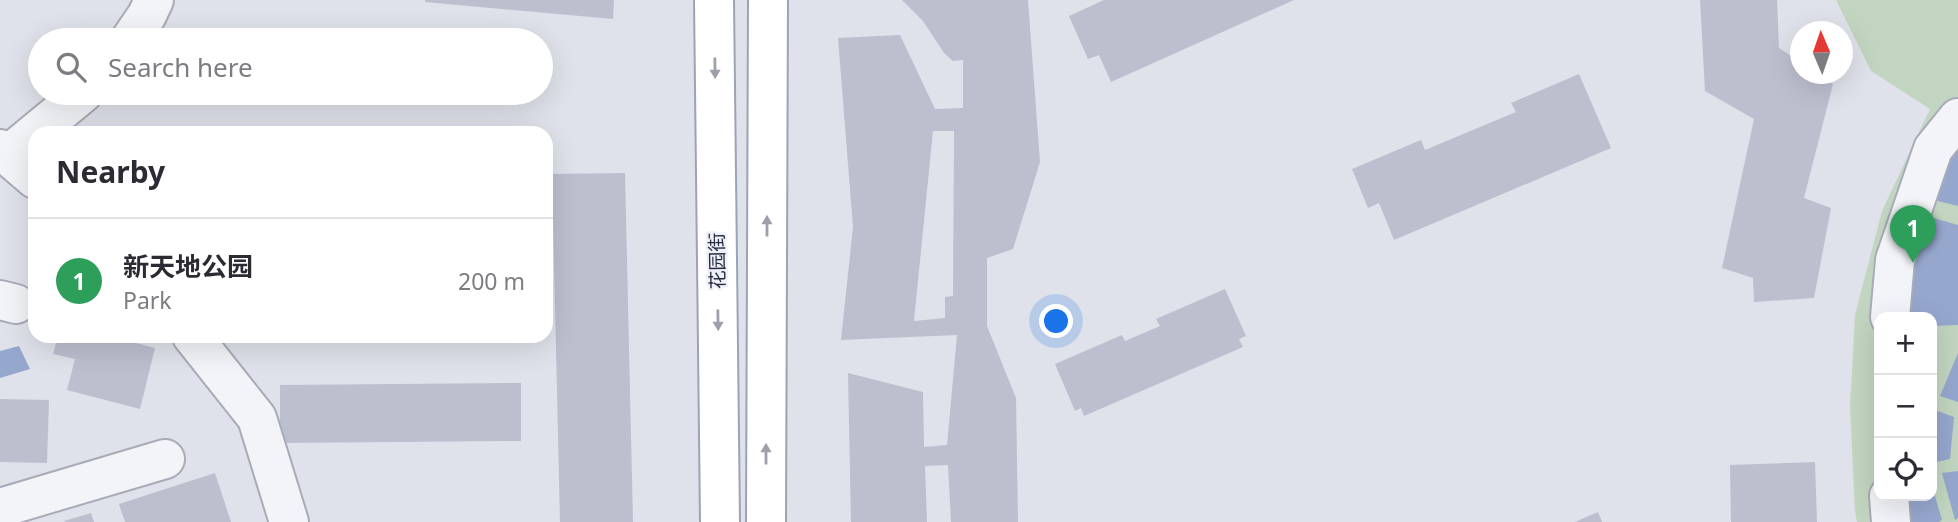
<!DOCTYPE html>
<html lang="en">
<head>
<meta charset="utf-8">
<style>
  :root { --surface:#fff; --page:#f2f2f3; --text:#2b2b33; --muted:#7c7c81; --line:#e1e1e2; --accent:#d93025 }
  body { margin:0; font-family:"Noto Sans","Noto Sans SC",sans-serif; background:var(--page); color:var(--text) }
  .controls { position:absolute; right:21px; bottom:21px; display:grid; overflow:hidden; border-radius:14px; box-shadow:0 7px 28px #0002 }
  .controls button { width:63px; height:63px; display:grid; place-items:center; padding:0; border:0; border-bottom:2px solid var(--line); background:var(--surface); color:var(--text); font:35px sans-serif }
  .compass { position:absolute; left:1790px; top:21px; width:63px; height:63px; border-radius:50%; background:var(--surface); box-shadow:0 7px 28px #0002; rotate:358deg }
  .you { position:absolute; left:1057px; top:322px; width:24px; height:24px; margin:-18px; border:5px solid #fff; border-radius:50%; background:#1a73e8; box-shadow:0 0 0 10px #1a73e833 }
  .badge { display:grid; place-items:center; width:46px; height:46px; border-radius:50%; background:var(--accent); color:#fff; font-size:23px; font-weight:700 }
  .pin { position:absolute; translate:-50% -58px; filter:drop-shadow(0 2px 4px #0008) }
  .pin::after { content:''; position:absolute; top:37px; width:24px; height:21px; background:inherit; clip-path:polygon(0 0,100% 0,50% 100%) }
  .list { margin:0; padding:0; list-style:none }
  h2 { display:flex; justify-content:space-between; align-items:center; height:91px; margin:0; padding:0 28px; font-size:30px }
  h2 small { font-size:23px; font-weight:400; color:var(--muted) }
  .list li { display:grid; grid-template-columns:46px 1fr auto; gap:21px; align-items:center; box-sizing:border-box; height:126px; padding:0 28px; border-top:2px solid var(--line) }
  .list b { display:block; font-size:26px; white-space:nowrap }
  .list p { margin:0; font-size:23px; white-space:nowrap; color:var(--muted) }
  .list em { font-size:23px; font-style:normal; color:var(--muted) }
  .icon { flex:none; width:38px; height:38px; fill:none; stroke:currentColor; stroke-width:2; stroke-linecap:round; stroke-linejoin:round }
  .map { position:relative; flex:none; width:1958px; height:522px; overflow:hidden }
  .search { position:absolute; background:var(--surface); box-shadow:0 7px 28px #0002; left:28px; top:28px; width:525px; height:77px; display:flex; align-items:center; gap:18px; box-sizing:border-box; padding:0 24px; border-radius:38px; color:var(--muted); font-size:26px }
  .panel { position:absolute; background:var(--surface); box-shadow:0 7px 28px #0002; left:28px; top:126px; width:525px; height:217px; border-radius:21px }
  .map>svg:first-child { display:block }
  .green { fill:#c1d5c0; fill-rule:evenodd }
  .water { fill:#96a7ce }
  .building { fill:#bcbfce; fill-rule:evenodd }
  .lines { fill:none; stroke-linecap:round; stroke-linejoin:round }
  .minor-casing { stroke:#a8abb8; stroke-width:42 }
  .major-casing { stroke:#9da3b7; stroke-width:42 }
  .minor { stroke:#f3f4f8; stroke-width:38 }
  .major { stroke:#fff; stroke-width:38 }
  .oneway { fill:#9da0aa }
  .labels { text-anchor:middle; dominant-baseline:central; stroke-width:5; stroke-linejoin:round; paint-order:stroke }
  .street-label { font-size:19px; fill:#262c43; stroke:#eff1f7 }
</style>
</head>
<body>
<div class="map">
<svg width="1958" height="522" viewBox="0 0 1958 522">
  <rect width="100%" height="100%" fill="#dfe2ea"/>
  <!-- green -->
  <path class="green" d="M1836,0H1958V522H1857L1855,512L1850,406L1855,315L1882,211L1930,109L1871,71ZM1879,317H1932V496H1879Z"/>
  <!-- water -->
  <g class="water">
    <path d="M1958,145V206L1930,199Z"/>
    <path d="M1927,216L1958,225V325L1932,326V317H1902L1910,268Z"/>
    <path d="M19,346L30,369L0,378V351Z"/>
    <path d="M1958,353V402L1940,396Z"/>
    <path d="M1932,409L1954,417L1950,459L1932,463Z"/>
    <path d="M1958,471V518L1955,520L1942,473Z"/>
    <path d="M1932,486L1942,520L1939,522H1901L1898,496H1932Z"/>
  </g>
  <!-- building -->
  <g class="building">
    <path d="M425,0H614L613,19L425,2Z"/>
    <path d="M902,0H1028L1040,162L1013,249L987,258V326L1016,398L1018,522H951L948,465L925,466L927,522H851L848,373L923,392L924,447L947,445L957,335L841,340L853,227L838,38L900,35L935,109L963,108V60L953,61L944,53L923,21ZM933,131H954L953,296L945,297V318L914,321Z"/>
    <path d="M1104,0H1294L1111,82L1099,55L1088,59L1069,16Z"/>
    <path d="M1700,0H1777L1779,48L1800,62V74H1817L1833,84L1804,198L1831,208L1814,298L1754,302L1753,278L1722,268L1754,119L1705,91Z"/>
    <path d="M1579,74L1611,148L1394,240L1379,203L1368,208L1352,169L1421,140L1425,150L1516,112L1511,103Z"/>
    <path d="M625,173L633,522H560L552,174Z"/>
    <path d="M1225,289L1246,336L1239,339L1243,347L1084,416L1081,408L1075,411L1055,364L1122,335L1125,341L1160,326L1156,319Z"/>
    <path d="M58,336H109L155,348L140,409L67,390L75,359L53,354Z"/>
    <path d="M521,383V441L280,443V385Z"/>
    <path d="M0,399L49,400L47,463L0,462Z"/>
    <path d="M1815,462L1817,522H1731L1730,465Z"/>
    <path d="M215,473L231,522H125L119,504Z"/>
    <path d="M1598,512L1602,522H1575Z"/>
    <path d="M91,513L94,522H65L64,521Z"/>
  </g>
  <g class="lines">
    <defs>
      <g id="minor">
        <path d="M130,40L147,15L154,0"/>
        <path d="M0,149L35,179"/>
        <path d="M8,155L83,93"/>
        <path d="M0,300L16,304"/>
        <path d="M1890,317L1895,260L1933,149L1958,118"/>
        <path d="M192,336L257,418L289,522"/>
        <path d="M1889,496L1891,522"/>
        <path d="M0,508L165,459"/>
      </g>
      <g id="major">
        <path d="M714,0L720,522"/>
        <path d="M766,522L768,0"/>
      </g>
    </defs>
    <!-- minor casing -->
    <use href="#minor" class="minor-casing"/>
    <!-- major casing -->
    <use href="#major" class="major-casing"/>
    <!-- minor -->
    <use href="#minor" class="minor"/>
    <!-- major -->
    <use href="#major" class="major"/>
  </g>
  <!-- one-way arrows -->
  <defs><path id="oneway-solid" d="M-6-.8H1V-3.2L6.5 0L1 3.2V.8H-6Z" transform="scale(1.75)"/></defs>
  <g class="oneway">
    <use href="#oneway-solid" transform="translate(715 68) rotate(89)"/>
    <use href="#oneway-solid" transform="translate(767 226) rotate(-90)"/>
    <use href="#oneway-solid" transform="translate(718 320) rotate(89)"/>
    <use href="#oneway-solid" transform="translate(766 454) rotate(-90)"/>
  </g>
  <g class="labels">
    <!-- street labels -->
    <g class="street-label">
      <text transform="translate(717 261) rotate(-91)">花园街</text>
    </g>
  </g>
</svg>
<div class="controls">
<button>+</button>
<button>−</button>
<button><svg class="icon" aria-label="locate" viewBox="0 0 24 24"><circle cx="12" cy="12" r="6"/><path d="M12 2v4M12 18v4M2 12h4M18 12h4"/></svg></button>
</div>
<svg class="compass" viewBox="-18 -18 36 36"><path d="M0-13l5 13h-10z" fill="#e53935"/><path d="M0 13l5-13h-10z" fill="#7c7c81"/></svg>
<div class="you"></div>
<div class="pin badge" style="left:1913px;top:263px;background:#2e9e5b">1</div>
<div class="search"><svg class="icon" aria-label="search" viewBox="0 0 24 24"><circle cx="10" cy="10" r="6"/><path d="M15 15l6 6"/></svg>Search here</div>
<section class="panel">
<h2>Nearby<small></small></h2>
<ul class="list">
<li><span class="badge" style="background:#2e9e5b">1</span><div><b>新天地公园</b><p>Park</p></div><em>200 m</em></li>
</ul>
</section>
</div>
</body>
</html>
